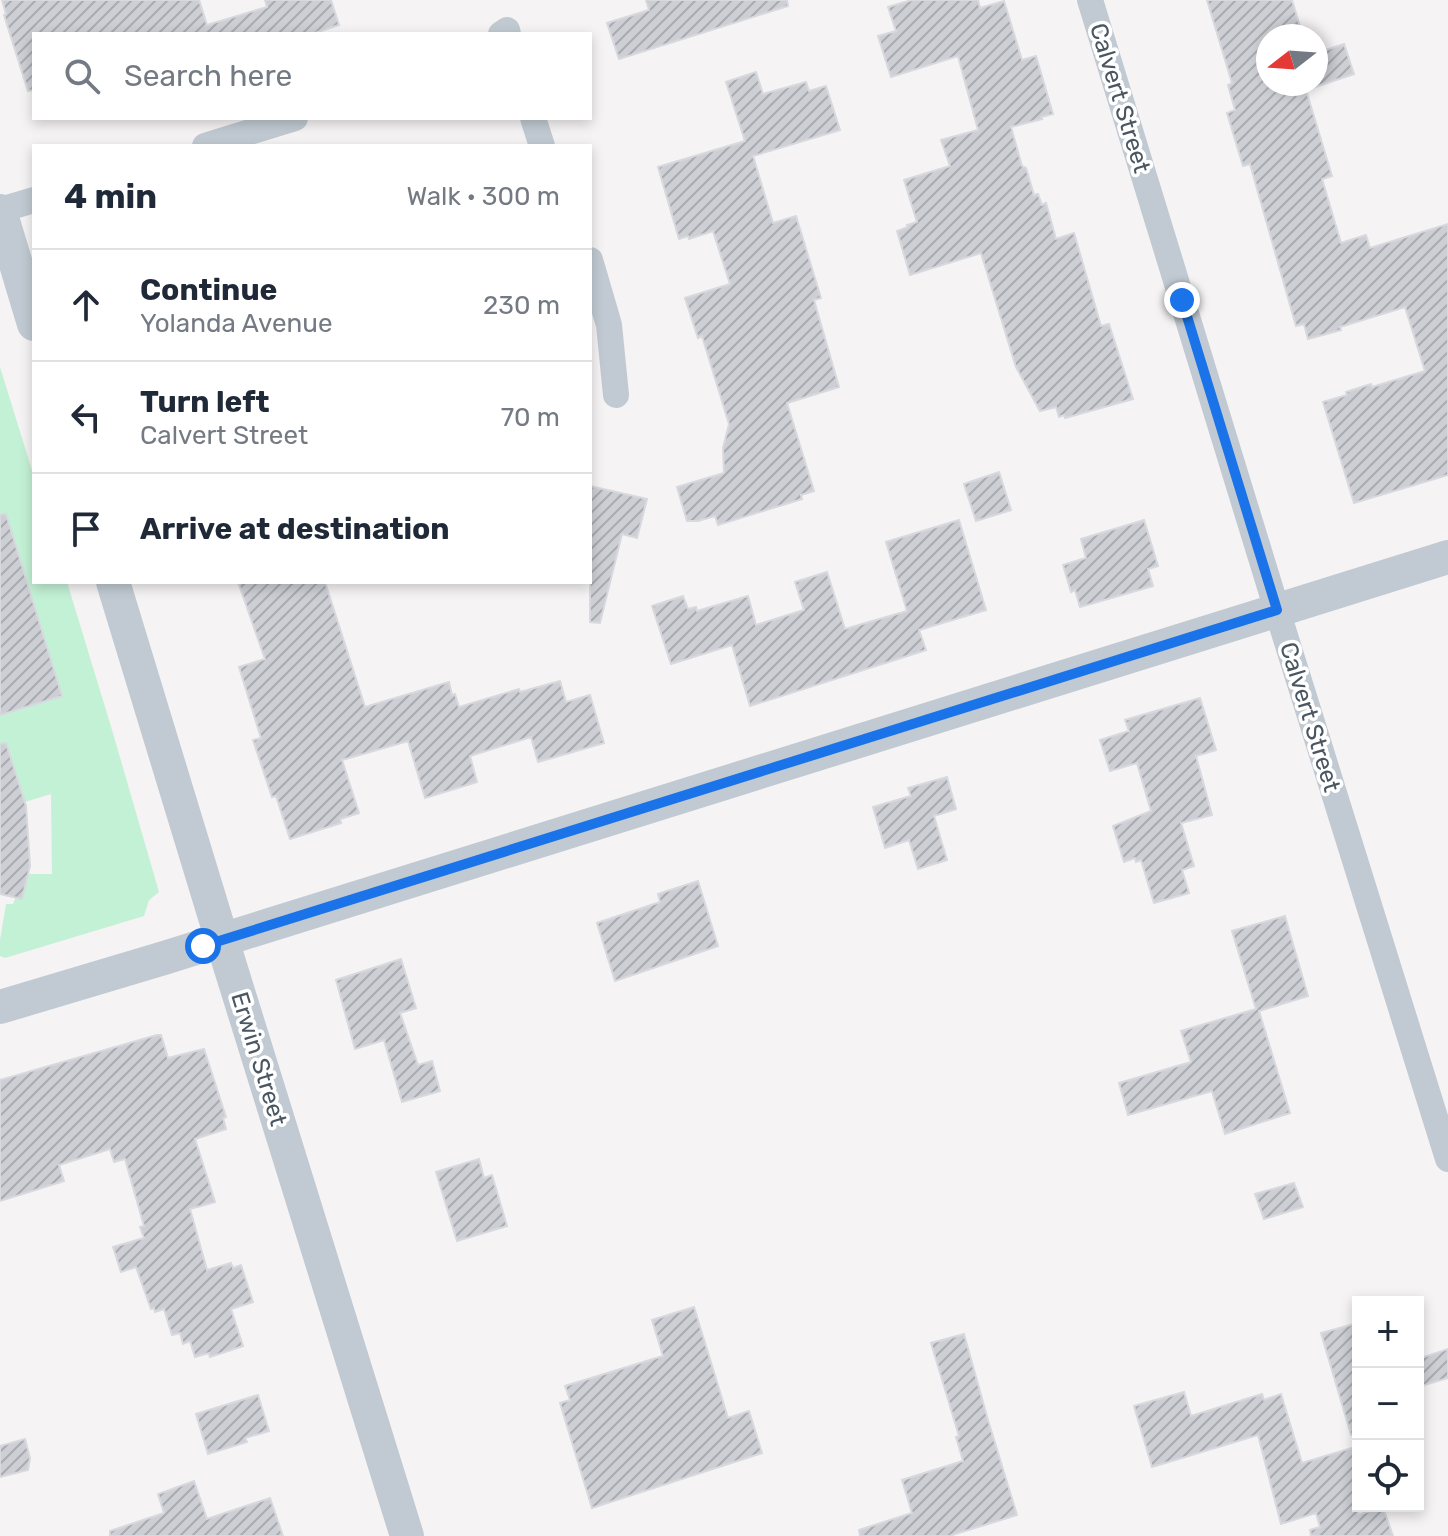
<!DOCTYPE html>
<html lang="en">
<head>
<meta charset="utf-8">
<style>
  :root { --surface:#fff; --page:#f6f6f7; --text:#1f2937; --muted:#747a83; --line:#e0e1e3 }
  body { margin:0; font-family:Rubik,sans-serif; background:var(--page); color:var(--text) }
  .controls { position:absolute; right:24px; bottom:24px; display:grid; overflow:hidden; border-radius:0px; box-shadow:0 4px 12px #0003 }
  .controls button { width:72px; height:72px; display:grid; place-items:center; padding:0; border:0; border-bottom:2px solid var(--line); background:var(--surface); color:var(--text); font:40px sans-serif }
  .compass { position:absolute; left:1256px; top:24px; width:72px; height:72px; border-radius:50%; background:var(--surface); box-shadow:0 4px 12px #0003; rotate:253deg }
  .stop { position:absolute; width:24px; height:24px; margin:-18px; border:6px solid #1a73e8; border-radius:50%; background:#fff }
  .stop.end { background:#1a73e8; border-color:#fff; box-shadow:0 2px 8px #0008 }
  .list { margin:0; padding:0; list-style:none }
  h2 { display:flex; justify-content:space-between; align-items:center; height:104px; margin:0; padding:0 32px; font-size:34px }
  h2 small { font-size:26px; font-weight:400; color:var(--muted) }
  .list li { display:grid; grid-template-columns:52px 1fr auto; gap:24px; align-items:center; box-sizing:border-box; height:112px; padding:0 32px; border-top:2px solid var(--line) }
  .list b { display:block; font-size:30px; white-space:nowrap }
  .list p { margin:0; font-size:26px; white-space:nowrap; color:var(--muted) }
  .list em { font-size:26px; font-style:normal; color:var(--muted) }
  .icon { flex:none; width:44px; height:44px; fill:none; stroke:currentColor; stroke-width:2; stroke-linecap:round; stroke-linejoin:round }
  .map { position:relative; flex:none; width:1448px; height:1536px; overflow:hidden }
  .search { position:absolute; background:var(--surface); box-shadow:0 4px 12px #0003; left:32px; top:32px; width:560px; height:88px; display:flex; align-items:center; gap:20px; box-sizing:border-box; padding:0 28px; border-radius:0px; color:var(--muted); font-size:30px }
  .panel { position:absolute; background:var(--surface); box-shadow:0 4px 12px #0003; left:32px; top:144px; width:560px; height:440px; border-radius:0px }
  .map>svg:first-child { display:block }
  .green { fill:#c3f1d5 }
  .building { fill:url(#building-hatch); stroke:#d7d9de; stroke-width:2 }
  .lines { fill:none; stroke-linecap:round; stroke-linejoin:round }
  .minor { stroke:#c1cad2; stroke-width:26 }
  .tertiary { stroke:#c1cad2; stroke-width:34 }
  .route { stroke:#1a73e8; stroke-width:10 }
  .labels { text-anchor:middle; dominant-baseline:central; stroke-width:7; stroke-linejoin:round; paint-order:stroke }
  .street-label { font-size:24px; fill:#4a5661; stroke:#fff }
</style>
</head>
<body>
<div class="map">
<svg width="1448" height="1536" viewBox="0 0 1448 1536">
  <defs>
    <pattern id="building-hatch" width="6" height="6" patternUnits="userSpaceOnUse" patternTransform="scale(2)"><rect width="6" height="6" fill="#cdcfd5"/><path d="M-1 1l2-2M0 6l6-6M5 7l2-2" fill="none" stroke="#a8abb0"/></pattern>
  </defs>
  <rect width="100%" height="100%" fill="#f5f3f3"/>
  <!-- green -->
  <path class="green" d="M0,367L34,477V582H67L112,730L159,892L149,900L144,916L5,958L0,956V940L6,904H13L16,897L22,898L29,874H52L51,794L25,802L0,761V715L62,695L12,535L0,538Z"/>
  <!-- building -->
  <g class="building">
    <path d="M2,0H199L207,25L267,7L265,0H331L339,25L312,34H34V90L28,91L4,15L6,14Z"/>
    <path d="M646,0H787L788,6L619,59L607,23L649,10Z"/>
    <path d="M912,0H978L980,8L1004,1L1022,60L1036,56L1053,114L1041,117L1042,119L1011,127L1022,166L1026,168L1034,195L1038,194L1042,205L1046,203L1056,239L1074,233L1101,326L1109,324L1133,399L1065,418L1064,415L1059,417L1056,407L1040,411L1016,367L981,253L910,275L897,231L908,227L907,225L917,222L904,180L950,166L941,140L978,130L958,56L891,77L878,36L896,31L888,7Z"/>
    <path d="M1207,0H1292L1303,36H1268V84H1316V53L1344,44L1354,74L1306,90L1332,176L1322,179L1341,243L1366,235L1370,248L1448,224V475L1354,503L1323,402L1347,395L1346,392L1371,384L1372,387L1425,371L1405,307L1340,327L1341,330L1308,339L1304,324L1296,326L1250,164L1243,166L1227,113L1235,110L1228,85L1232,83Z"/>
    <path d="M756,72L763,94L806,82L809,91L826,86L840,130L753,156L773,223L796,216L821,298L814,300L839,387L787,403L814,491L801,495L802,499L718,525L715,516L698,521H687L677,487L724,473L723,448L729,424L702,336L698,338L685,298L730,284L713,231L689,239L688,236L679,239L658,167L745,141L726,82Z"/>
    <path d="M999,472L1011,510L976,521L964,484Z"/>
    <path d="M590,486L647,499L637,538L622,534L600,623L590,622Z"/>
    <path d="M6,514L62,696L0,715V515Z"/>
    <path d="M959,520L986,610L919,630L926,650L750,706L732,645L671,664L652,606L683,596L688,609L696,607L697,611L748,596L756,625L804,610L795,582L827,572L845,629L907,611L886,542Z"/>
    <path d="M1144,520L1158,566L1148,569L1153,586L1080,607L1075,590L1071,592L1063,565L1086,558L1081,539Z"/>
    <path d="M238,582H325L365,707L449,682L452,695L455,694L459,707L519,689L520,692L560,681L566,702L590,695L604,743L538,762L531,737L470,756L477,782L425,798L408,741L342,760L359,813L340,819L341,823L290,839L276,796L272,797L253,740L261,738L239,667L265,659Z"/>
    <path d="M1200,698L1216,750L1196,756L1212,815L1181,823L1194,866L1182,870L1189,893L1154,903L1141,860L1136,862L1135,858L1124,862L1113,826L1151,811L1137,763L1110,771L1100,740L1129,731L1125,720Z"/>
    <path d="M6,743L26,806L30,866L22,899L0,894V744Z"/>
    <path d="M947,777L956,809L934,816L947,860L918,869L909,840L885,848L873,807L911,796L908,788Z"/>
    <path d="M698,881L718,946L615,981L597,923L660,902L658,894Z"/>
    <path d="M1285,916L1308,996L1259,1011L1290,1113L1225,1134L1212,1091L1128,1115L1119,1083L1191,1062L1181,1031L1256,1009L1232,931Z"/>
    <path d="M401,959L416,1008L400,1013L418,1065L432,1061L440,1091L402,1102L384,1040L355,1049L336,980Z"/>
    <path d="M157,1035H161L168,1058L204,1049L226,1117L223,1118L226,1129L195,1139L215,1202L190,1209L207,1270L231,1263L233,1268L241,1265L253,1302L231,1309L243,1346L210,1357L209,1353L195,1357L190,1341L183,1344L180,1333L172,1335L164,1309L155,1312L154,1308L151,1309L136,1267L121,1272L113,1247L144,1238L140,1227L144,1226L125,1159L114,1162L110,1149L59,1165L64,1181L0,1201V1080Z"/>
    <path d="M479,1159L484,1178L492,1175L507,1226L457,1241L436,1172Z"/>
    <path d="M1294,1183L1303,1207L1264,1219L1255,1194Z"/>
    <path d="M694,1307L728,1418L749,1411L762,1453L592,1508L560,1403L570,1400L565,1386L663,1356L652,1320Z"/>
    <path d="M1358,1323V1434L1351,1435L1321,1333Z"/>
    <path d="M964,1334L988,1420L1017,1515L949,1536H860L859,1530L912,1513L902,1480L963,1461L956,1437L959,1436L931,1343Z"/>
    <path d="M1448,1349V1378L1418,1387V1359Z"/>
    <path d="M1184,1392L1191,1416L1262,1394L1264,1400L1281,1394L1302,1463L1358,1446V1515L1383,1507L1393,1536H1311L1310,1530L1320,1527L1316,1513L1281,1524L1258,1435L1152,1467L1134,1406Z"/>
    <path d="M258,1395L269,1431L245,1438L247,1442L208,1454L196,1414Z"/>
    <path d="M25,1439L30,1458L28,1470L0,1477V1446Z"/>
    <path d="M194,1481L207,1519L270,1498L283,1536H110V1531L164,1513L158,1494Z"/>
  </g>
  <g class="lines">
    <!-- minor -->
    <g class="minor">
      <path d="M1090,0L1277,610L1448,1159"/>
      <path d="M501,34L507,30L508,34"/>
      <path d="M533,118L542,146"/>
      <path d="M205,146L295,118"/>
      <path d="M0,210L34,200"/>
      <path d="M590,260L609,325L616,395"/>
    </g>
    <!-- tertiary -->
    <g class="tertiary">
      <path d="M0,211L34,324"/>
      <path d="M113,582L222,940L407,1536"/>
      <path d="M0,1007L164,958L1448,557"/>
    </g>
  </g>
  <g class="lines">
    <!-- route -->
    <path class="route" d="M203,946L1277,610L1182,300"/>
  </g>
  <g class="labels">
    <!-- street labels -->
    <g class="street-label">
      <text transform="translate(1120 98) rotate(73)">Calvert Street</text>
      <text transform="translate(1310 717) rotate(73)">Calvert Street</text>
      <text transform="translate(259 1059) rotate(73)">Erwin Street</text>
    </g>
  </g>
</svg>
<div class="controls">
<button>+</button>
<button>−</button>
<button><svg class="icon" aria-label="locate" viewBox="0 0 24 24"><circle cx="12" cy="12" r="6"/><path d="M12 2v4M12 18v4M2 12h4M18 12h4"/></svg></button>
</div>
<svg class="compass" viewBox="-18 -18 36 36"><path d="M0-13l5 13h-10z" fill="#e53935"/><path d="M0 13l5-13h-10z" fill="#747a83"/></svg>
<div class="stop" style="left:203px;top:946px"></div>
<div class="stop end" style="left:1182px;top:300px"></div>
<div class="search"><svg class="icon" aria-label="search" viewBox="0 0 24 24"><circle cx="10" cy="10" r="6"/><path d="M15 15l6 6"/></svg>Search here</div>
<section class="panel">
<h2>4 min<small>Walk · 300 m</small></h2>
<ul class="list">
<li><svg class="icon" aria-label="ahead" viewBox="0 0 24 24"><path d="M12 20V5M6 11l6-6 6 6"/></svg><div><b>Continue</b><p>Yolanda Avenue</p></div><em>230 m</em></li>
<li><svg class="icon" aria-label="left" viewBox="0 0 24 24"><path d="M17 20v-9H6M10 6l-5 5 5 5"/></svg><div><b>Turn left</b><p>Calvert Street</p></div><em>70 m</em></li>
<li><svg class="icon" aria-label="arrive" viewBox="0 0 24 24"><path d="M6 21V4h12l-3 4 3 4H6"/></svg><div><b>Arrive at destination</b></div></li>
</ul>
</section>
</div>
</body>
</html>
